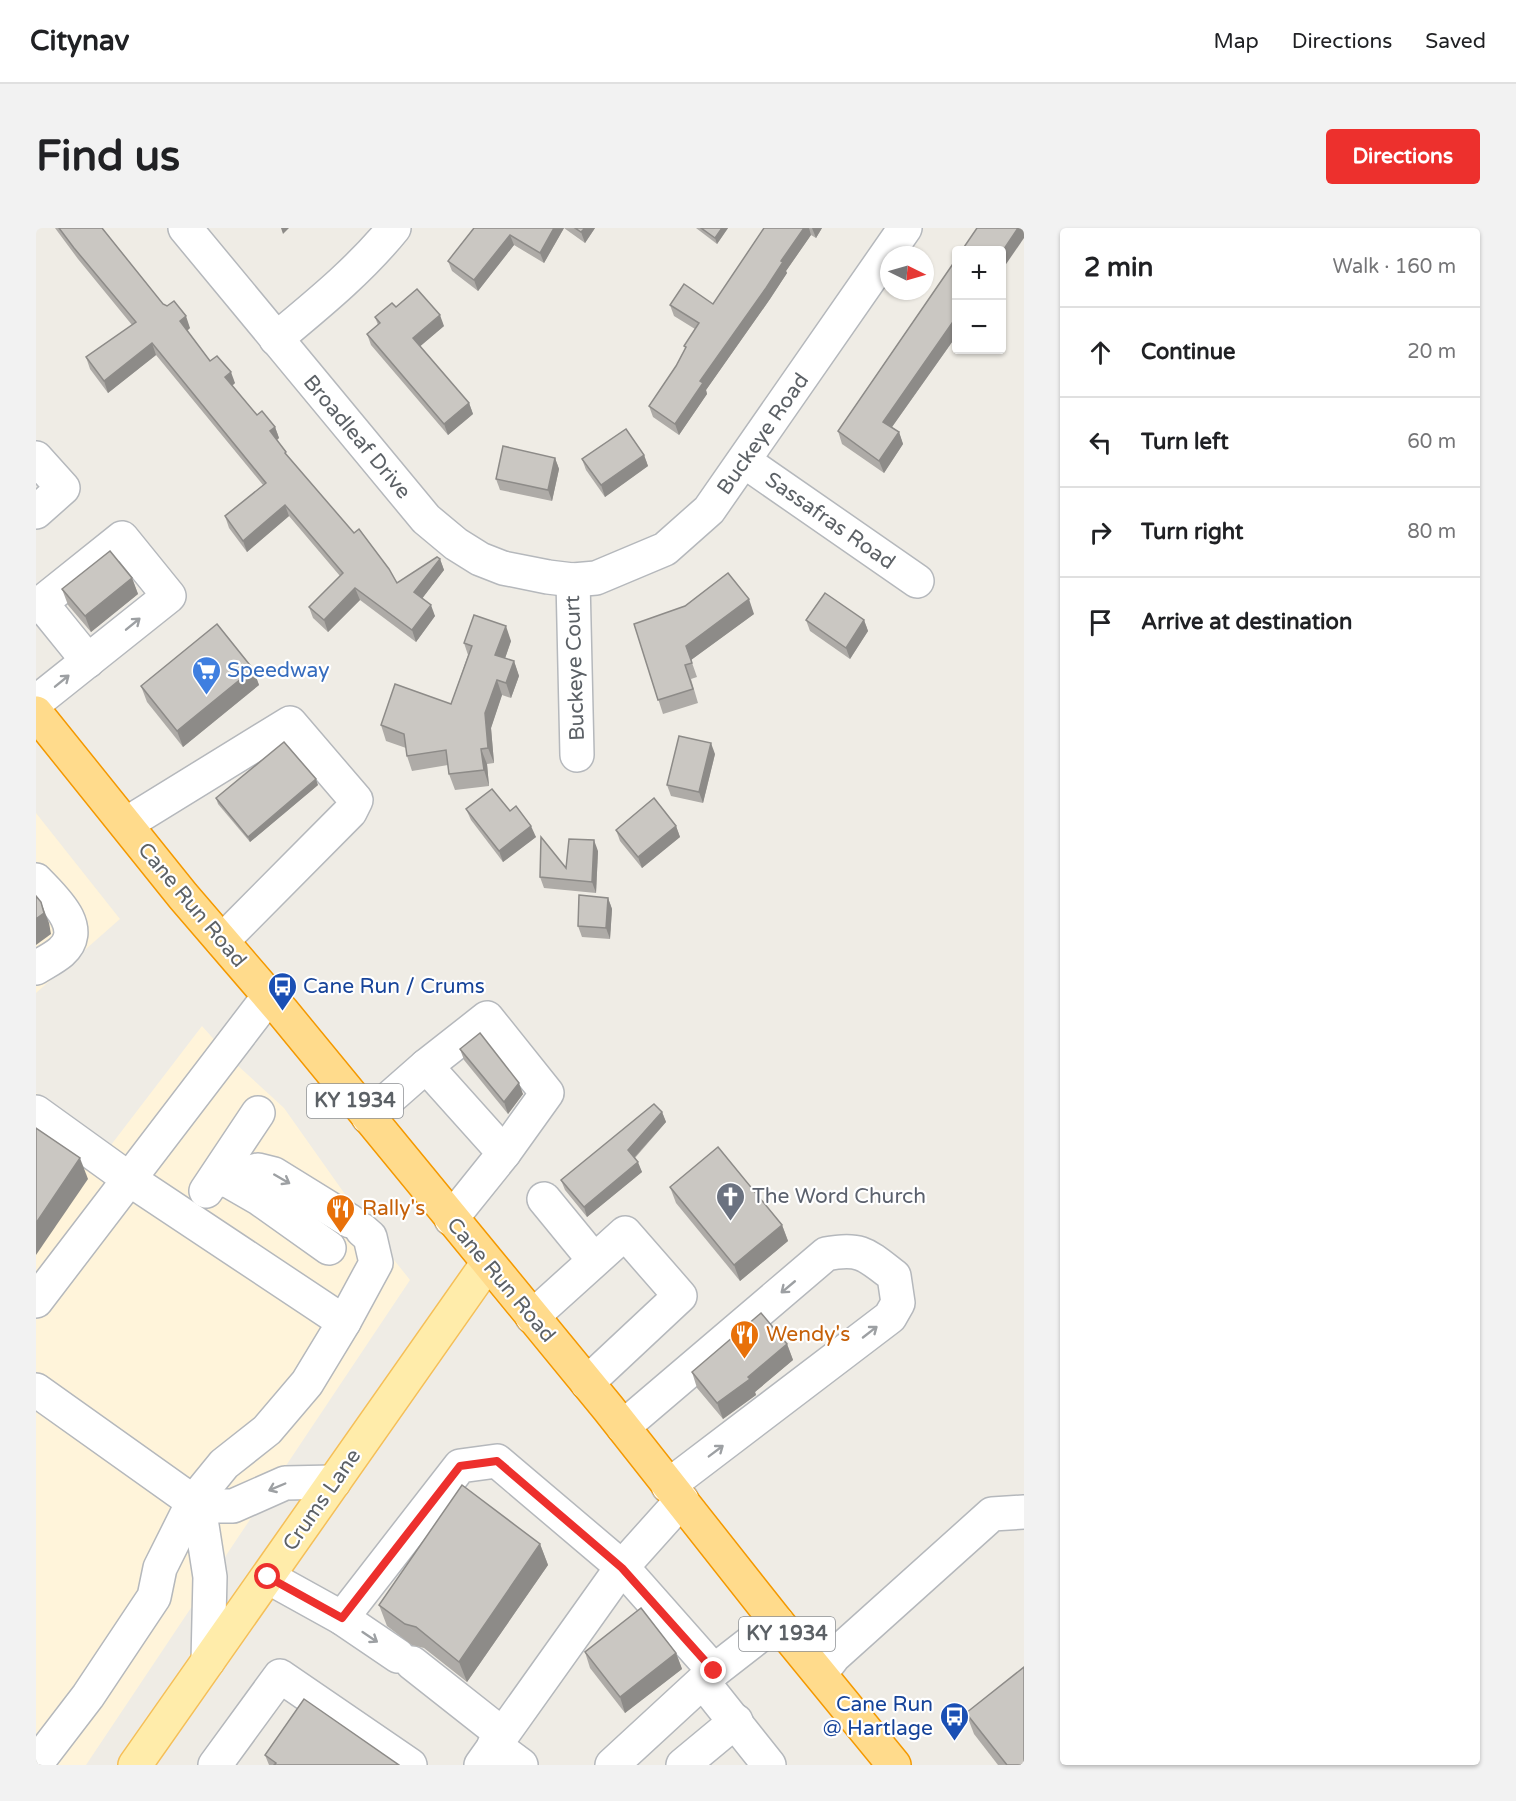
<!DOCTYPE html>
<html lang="en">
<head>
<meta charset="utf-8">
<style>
  :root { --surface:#fff; --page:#f2f2f2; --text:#202124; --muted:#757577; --line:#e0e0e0; --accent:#ed302d }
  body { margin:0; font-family:"Varela Round",sans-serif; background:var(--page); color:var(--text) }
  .controls { position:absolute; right:18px; top:18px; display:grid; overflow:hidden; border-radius:6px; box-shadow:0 2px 4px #0004 }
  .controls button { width:54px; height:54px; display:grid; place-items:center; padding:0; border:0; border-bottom:2px solid var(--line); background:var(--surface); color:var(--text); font:30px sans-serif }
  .compass { position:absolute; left:844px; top:18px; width:54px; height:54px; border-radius:50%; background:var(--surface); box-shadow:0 2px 4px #0004; rotate:95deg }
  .stop { position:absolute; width:18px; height:18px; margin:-14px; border:4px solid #ed302d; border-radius:50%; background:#fff }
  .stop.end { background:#ed302d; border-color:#fff; box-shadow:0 2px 6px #0008 }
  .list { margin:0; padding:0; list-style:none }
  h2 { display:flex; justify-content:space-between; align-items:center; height:78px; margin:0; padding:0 24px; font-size:26px }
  h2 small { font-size:20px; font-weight:400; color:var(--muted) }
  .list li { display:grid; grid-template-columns:39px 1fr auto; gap:18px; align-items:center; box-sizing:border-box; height:90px; padding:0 24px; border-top:2px solid var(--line) }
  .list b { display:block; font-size:22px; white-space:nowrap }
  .list em { font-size:20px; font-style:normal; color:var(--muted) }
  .icon { flex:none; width:33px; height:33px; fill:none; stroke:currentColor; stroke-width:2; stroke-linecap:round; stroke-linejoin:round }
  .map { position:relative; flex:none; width:988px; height:1537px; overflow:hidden; border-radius:6px }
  header { display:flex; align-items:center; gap:36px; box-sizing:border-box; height:84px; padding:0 30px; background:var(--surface); border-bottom:2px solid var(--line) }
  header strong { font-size:28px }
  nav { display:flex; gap:33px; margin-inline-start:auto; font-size:21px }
  .intro { display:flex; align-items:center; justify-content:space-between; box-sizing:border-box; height:144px; padding:0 36px }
  h1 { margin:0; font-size:42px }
  .button { padding:15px 27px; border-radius:6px; background:var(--accent); color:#fff; font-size:21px; font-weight:700 }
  main { display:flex; gap:36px; padding:0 36px }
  aside { flex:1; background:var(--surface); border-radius:6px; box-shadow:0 2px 4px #0004 }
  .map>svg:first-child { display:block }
  .commercial { fill:#fff4da }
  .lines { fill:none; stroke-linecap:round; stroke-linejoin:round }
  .minor-casing { stroke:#b5b8bc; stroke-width:36 }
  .major-casing { stroke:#f5bf58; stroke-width:36 }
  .highway-casing { stroke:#f49900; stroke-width:36 }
  .minor { stroke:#fff; stroke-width:33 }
  .major { stroke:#ffecaa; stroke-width:33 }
  .highway { stroke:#ffdb8c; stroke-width:33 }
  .wall { fill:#aeaba7 }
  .shaded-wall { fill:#8d8b88 }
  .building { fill:#cac7c2; stroke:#8d8b88; stroke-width:1.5 }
  .oneway { stroke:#9da0a3 }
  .route { stroke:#ed302d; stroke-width:8 }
  .labels { text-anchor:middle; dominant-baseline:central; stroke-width:4.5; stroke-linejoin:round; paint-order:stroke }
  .shield { fill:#fff; stroke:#8d9094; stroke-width:1.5 }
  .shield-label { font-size:20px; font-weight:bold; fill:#5c6166 }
  .street-label { font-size:21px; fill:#5c6166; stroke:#fff }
  .shop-label { font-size:21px; fill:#366cbe; stroke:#fff; text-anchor:start }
  .transit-label { font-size:21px; fill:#164399; stroke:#fff; text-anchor:start }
  .worship-label { font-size:21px; fill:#5b616d; stroke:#fff; text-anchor:start }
  .food-label { font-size:21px; fill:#c56008; stroke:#fff; text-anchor:start }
</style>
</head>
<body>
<header>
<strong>Citynav</strong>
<nav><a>Map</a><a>Directions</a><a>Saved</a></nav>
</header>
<div class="intro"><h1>Find us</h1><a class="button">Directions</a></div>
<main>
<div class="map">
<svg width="988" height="1537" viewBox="0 0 988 1537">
  <rect width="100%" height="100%" fill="#efece5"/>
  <!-- commercial -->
  <g class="commercial">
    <path d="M0,585L84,691L0,765Z"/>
    <path d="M166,798L200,836L248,880L335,1003L374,1052L50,1537H0V865L75,917Z"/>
  </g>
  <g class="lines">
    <defs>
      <g id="minor">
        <path d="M149,0L390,291L420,316L444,331L467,340L512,349L537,352L560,350L629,321L673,282L869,0"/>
        <path d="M240,111C282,76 324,42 358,0"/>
        <path d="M0,230L27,260L0,284"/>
        <path d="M708,233L881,353"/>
        <path d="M537,352L541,527"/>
        <path d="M5,375L52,433"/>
        <path d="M0,379L86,310L133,368L0,474"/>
        <path d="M90,596L254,495L320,572L314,584L186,713"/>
        <path d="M0,652C17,670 52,700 25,724C18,730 8,735 0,740"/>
        <path d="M390,838L451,790L511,865L468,925"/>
        <path d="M0,884L93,951L308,1094L271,1155L231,1202L188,1236L157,1274L124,1340L118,1369L52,1468L3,1532"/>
        <path d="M332,889L390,838L468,925L415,991"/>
        <path d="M191,952L224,971L293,1020"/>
        <path d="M177,954L222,942L238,946L314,993"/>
        <path d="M170,963L222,885"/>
        <path d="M508,971L558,1032"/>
        <path d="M0,1073L233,768"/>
        <path d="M496,1089L589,1005L644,1068L551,1155"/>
        <path d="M308,1094L340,1035L334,1009L326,1002"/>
        <path d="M0,1162L163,1278"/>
        <path d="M587,1199L790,1026C825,1019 831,1027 858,1048L862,1075L854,1089L632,1258"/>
        <path d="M232,1349L306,1390L362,1428"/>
        <path d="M306,1390L424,1238L461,1233L586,1339L678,1443"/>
        <path d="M172,1433L174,1349L163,1278H197L249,1255L298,1254"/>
        <path d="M376,1435L466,1506"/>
        <path d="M785,1445L798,1428L956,1286L988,1284"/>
        <path d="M667,1454L733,1537"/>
        <path d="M458,1517L485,1537"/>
        <path d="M179,1537L244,1448L374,1537"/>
        <path d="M445,1537L586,1339L646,1272"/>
        <path d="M576,1537L678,1443L741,1394"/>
        <path d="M647,1537L700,1493"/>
      </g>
      <path id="major" d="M99,1537L451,1036"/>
      <path id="highway" d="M0,485L147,668L246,783L572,1180L741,1394L858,1537"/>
    </defs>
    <!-- minor casing -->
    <use href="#minor" class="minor-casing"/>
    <!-- major casing -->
    <use href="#major" class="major-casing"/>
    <!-- highway casing -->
    <use href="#highway" class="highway-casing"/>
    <!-- minor -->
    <use href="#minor" class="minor"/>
    <!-- major -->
    <use href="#major" class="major"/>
    <!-- highway -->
    <use href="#highway" class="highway"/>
  </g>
  <!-- wall -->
  <g class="wall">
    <path d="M19,0H66L127,76L154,100L151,103L174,133L199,155L196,158L221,187L239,199L243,210L241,212L252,229L361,355L404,331L408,342L386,370L399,388L380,414L324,372L292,404L277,390L273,379L304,348L253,288L211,324L193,300L189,288L227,257L120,127L72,165L54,141L50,129L96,97L42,31Z"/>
    <path d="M438,0H559L549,15L528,0L508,35L478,17L442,63L416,43L412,33Z"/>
    <path d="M660,0H692L681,16Z"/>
    <path d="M728,0H786L780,10L775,7L750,43L751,45L734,71L670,162L671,166L643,207L617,189L613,178L640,138L650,121L648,118L659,101L638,88L634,77L677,76Z"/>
    <path d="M921,30V107L856,199L863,204L867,216L848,245L806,216L802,203Z"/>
    <path d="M339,89L408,98L384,118L433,175L437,186L412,207L335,117L331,106L342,97Z"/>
    <path d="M608,227L612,238L569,269L550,242L546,231Z"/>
    <path d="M519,230L523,241L516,273L464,262L460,251Z"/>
    <path d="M96,350L102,366L55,404L32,377L26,361Z"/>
    <path d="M718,386L655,432L661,449L655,451L662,475L627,486L598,396Z"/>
    <path d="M770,392H828L832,403L814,431L774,403Z"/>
    <path d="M475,413L469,430L478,433L483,448L475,470L466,467L455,500L458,535L451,536L453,558L419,562L413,546L412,537L376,543L371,528L370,520L350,513L345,497L415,476L432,427L428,415Z"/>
    <path d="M217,441L223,457L147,519L111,474L105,458Z"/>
    <path d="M679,526L667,575L635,568L631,557Z"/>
    <path d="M282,557L214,614L182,576L180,570Z"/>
    <path d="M430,581L474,583L500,609L467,634L435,592Z"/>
    <path d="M640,598L644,609L606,640L584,613L580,602Z"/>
    <path d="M562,623L560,665L508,660L504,649L530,640Z"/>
    <path d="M572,670L576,681L574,711L546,709L542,698Z"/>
    <path d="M424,821L487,866L472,886L428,832Z"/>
    <path d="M626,884L630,894L599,930L606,944L551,989L529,962L525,952Z"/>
    <path d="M634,959L746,997L752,1013L704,1053L640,975Z"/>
    <path d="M751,1116L757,1132L719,1164L720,1167L687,1191L661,1160L656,1144Z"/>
    <path d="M504,1316L512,1337L431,1454L388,1420L376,1417L351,1398L343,1377Z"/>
    <path d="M549,1424L640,1425L646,1441L589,1485L554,1440Z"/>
    <path d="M930,1485L988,1537H962L938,1506Z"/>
    <path d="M229,1527L363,1537H233Z"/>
  </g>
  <!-- shaded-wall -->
  <g class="shaded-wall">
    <path d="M245,0H253L247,6Z"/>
    <path d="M518,0H528L508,35L504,25Z"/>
    <path d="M549,0H559L549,15L545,4Z"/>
    <path d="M686,0H692L681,16L679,10Z"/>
    <path d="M768,0H773L775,7L750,43L751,45L734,71L670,162L671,166L643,207L639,196L664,153L745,33Z"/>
    <path d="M776,0H786L780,10Z"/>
    <path d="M982,0H988V10L966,42V24Z"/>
    <path d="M474,7L478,17L442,63L438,52Z"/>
    <path d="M404,87L408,98L381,121L377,110Z"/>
    <path d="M150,88L154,100L148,105L144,93Z"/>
    <path d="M921,88V107L851,206L847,194Z"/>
    <path d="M116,115L120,127L72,165L68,153Z"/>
    <path d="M195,144L199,155L193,160L189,149Z"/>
    <path d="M433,175L437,186L412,207L408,196Z"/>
    <path d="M239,199L243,210L238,214L234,203Z"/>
    <path d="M863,204L867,216L848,245L843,233Z"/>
    <path d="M608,227L612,238L569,269L565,257Z"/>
    <path d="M519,230L523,241L516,273L512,262Z"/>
    <path d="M249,277L253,288L211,324L207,313Z"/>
    <path d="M404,331L408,342L382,376L378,364Z"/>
    <path d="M96,350L102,366L55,404L49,388Z"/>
    <path d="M319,360L324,372L292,404L288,392Z"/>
    <path d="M713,371L718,386L655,432L661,449L650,418Z"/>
    <path d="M395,377L399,388L380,414L376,402Z"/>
    <path d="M828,392L832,403L814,431L810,420Z"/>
    <path d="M470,398L475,413L465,442L459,427Z"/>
    <path d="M478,433L483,448L475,470L470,455Z"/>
    <path d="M217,441L223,457L147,519L141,503Z"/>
    <path d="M461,452L466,467L455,500L458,535L452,520L449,485Z"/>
    <path d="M675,515L679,526L667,575L663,564Z"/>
    <path d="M445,521L451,536L453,558L448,542Z"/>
    <path d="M280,551L282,557L214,614L212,609Z"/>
    <path d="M495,598L500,609L467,634L463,623Z"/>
    <path d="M640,598L644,609L606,640L602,629Z"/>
    <path d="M558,612L562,623L560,665L556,654Z"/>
    <path d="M572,670L576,681L574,711L570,700Z"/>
    <path d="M5,674L13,695L15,706L0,717V691Z"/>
    <path d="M483,855L487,866L472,886L468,874Z"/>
    <path d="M626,884L630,894L596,932L592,922Z"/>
    <path d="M44,930L52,951L0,1027V995Z"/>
    <path d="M602,934L606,944L551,989L548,979Z"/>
    <path d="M746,997L752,1013L704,1053L698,1037Z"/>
    <path d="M751,1116L757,1132L719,1164L720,1167L687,1191L681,1175Z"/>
    <path d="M504,1316L512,1337L431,1454L423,1434Z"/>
    <path d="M640,1425L646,1441L589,1485L584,1469Z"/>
  </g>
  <!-- building -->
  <g class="building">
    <path d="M23,0H66L127,76L131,78L138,73L150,88L144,93L174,133L181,128L195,144L189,149L221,187L226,183L239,199L234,203L250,224L249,225L318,305L323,301L353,341L361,355L401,329L404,331L378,364L395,377L376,402L319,360L288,392L273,379L307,345L249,277L207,313L189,288L230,255L116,115L68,153L50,129L100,94L38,20Z"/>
    <path d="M438,0H518L504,25L474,7L438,52L412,33Z"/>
    <path d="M539,0H549L545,4Z"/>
    <path d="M665,0H686L679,10Z"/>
    <path d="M728,0H768L745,33L747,34L730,60L664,153L667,155L639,196L613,178L640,138L650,119L648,118L663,95L634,77L648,56L677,76Z"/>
    <path d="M941,0H982L966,24V22H926Z"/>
    <path d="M921,30V88L847,194L863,204L843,233L802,203Z"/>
    <path d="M381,61L404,87L377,110L433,175L408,196L331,106L344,95L339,89L356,75L360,79Z"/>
    <path d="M590,201L608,227L565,257L546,231Z"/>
    <path d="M467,218L519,230L512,262L460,251Z"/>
    <path d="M74,323L96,350L49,388L26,361Z"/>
    <path d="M692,345L713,371L650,418L656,435L649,437L657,461L622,472L598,396L649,378Z"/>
    <path d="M789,365L828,392L810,420L770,392Z"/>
    <path d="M438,387L470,398L459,427L478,433L470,455L461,452L449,485L452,520L445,521L448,542L413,546L410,522L371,528L368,506L345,497L359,456L415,476L436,418L428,415Z"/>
    <path d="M181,396L217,441L141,503L105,458Z"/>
    <path d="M643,508L675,515L663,564L631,557Z"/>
    <path d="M248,514L280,551L212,609L180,570Z"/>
    <path d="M456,561L474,583L480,578L495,598L463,623L430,581Z"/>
    <path d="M618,570L640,598L602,629L580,602Z"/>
    <path d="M505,609L530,640L533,611L558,612L556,654L504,649Z"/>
    <path d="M543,667L572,670L570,700L542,698Z"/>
    <path d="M0,668L5,674L8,685L0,691Z"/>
    <path d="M444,805L483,855L468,874L424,821Z"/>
    <path d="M618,876L626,884L592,922L602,934L548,979L525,952Z"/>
    <path d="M0,900L44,930L0,995Z"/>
    <path d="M682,919L746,997L698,1037L634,959Z"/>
    <path d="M725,1085L751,1116L712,1149L714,1151L681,1175L656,1144Z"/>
    <path d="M426,1257L504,1316L423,1434L380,1399L369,1396L343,1377Z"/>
    <path d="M605,1380L640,1425L584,1469L549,1424Z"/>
    <path d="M988,1439V1537H971L930,1485Z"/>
    <path d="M268,1471L363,1537H238L240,1535L229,1527Z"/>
  </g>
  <!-- one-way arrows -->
  <defs><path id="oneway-shaft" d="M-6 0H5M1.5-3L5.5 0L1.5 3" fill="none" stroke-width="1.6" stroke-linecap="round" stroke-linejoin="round" transform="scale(1.5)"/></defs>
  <g class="oneway">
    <use href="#oneway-shaft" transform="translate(97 396) rotate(-39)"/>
    <use href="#oneway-shaft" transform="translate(26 453) rotate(-39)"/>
    <use href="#oneway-shaft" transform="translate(246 951) rotate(30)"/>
    <use href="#oneway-shaft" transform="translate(752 1059) rotate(140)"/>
    <use href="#oneway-shaft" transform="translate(834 1104) rotate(-38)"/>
    <use href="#oneway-shaft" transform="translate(680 1223) rotate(-37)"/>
    <use href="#oneway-shaft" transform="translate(241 1259) rotate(157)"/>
    <use href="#oneway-shaft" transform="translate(334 1409) rotate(34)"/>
  </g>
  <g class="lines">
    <!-- route -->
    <path class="route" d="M232,1349L306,1390L424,1238L461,1233L586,1340L678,1443"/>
  </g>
  <!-- icons -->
  <defs>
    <symbol id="supermarket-pin" viewBox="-11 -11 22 30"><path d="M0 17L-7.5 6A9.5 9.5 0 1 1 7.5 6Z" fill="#3f7fe0" stroke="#fff"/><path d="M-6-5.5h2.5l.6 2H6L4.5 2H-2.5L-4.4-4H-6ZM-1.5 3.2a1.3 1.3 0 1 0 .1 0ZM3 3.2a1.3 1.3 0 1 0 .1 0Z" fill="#fff"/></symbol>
    <symbol id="bus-pin" viewBox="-11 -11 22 30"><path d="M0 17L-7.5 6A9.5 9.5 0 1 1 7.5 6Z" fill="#1a4fb4" stroke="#fff"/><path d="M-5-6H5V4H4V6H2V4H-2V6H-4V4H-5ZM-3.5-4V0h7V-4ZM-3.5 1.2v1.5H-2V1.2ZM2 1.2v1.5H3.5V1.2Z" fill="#fff"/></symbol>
    <symbol id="church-pin" viewBox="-11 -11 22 30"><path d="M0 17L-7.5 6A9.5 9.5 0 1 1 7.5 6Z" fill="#6b7280" stroke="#fff"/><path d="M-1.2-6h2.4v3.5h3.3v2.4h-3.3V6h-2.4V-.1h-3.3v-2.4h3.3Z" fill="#fff"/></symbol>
    <symbol id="restaurant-pin" viewBox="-11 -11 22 30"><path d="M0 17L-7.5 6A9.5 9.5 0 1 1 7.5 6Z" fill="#e8710a" stroke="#fff"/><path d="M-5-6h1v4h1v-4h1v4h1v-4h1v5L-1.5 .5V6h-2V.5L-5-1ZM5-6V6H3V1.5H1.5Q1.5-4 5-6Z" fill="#fff"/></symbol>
  </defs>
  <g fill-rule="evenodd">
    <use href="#supermarket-pin" x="154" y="426" width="33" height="45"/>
    <use href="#bus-pin" x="230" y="742" width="33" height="45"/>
    <use href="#church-pin" x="678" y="952" width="33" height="45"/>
    <use href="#restaurant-pin" x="288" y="964" width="33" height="45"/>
    <use href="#restaurant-pin" x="692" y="1090" width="33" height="45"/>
    <use href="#bus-pin" x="902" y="1472" width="33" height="45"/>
  </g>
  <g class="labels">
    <!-- shield labels -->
    <g class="shield">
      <rect x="271" y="856" width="96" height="34" rx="4.5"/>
      <rect x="703" y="1389" width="96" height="34" rx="4.5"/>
    </g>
    <g class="shield-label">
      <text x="319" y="873">KY 1934</text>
      <text x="751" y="1406">KY 1934</text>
    </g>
    <!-- street labels -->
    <g class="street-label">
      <text transform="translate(727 206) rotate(-55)">Buckeye Road</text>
      <text transform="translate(321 209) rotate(50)">Broadleaf Drive</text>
      <text transform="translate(794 293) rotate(35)">Sassafras Road</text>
      <text transform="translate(539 440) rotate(-92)">Buckeye Court</text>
      <text transform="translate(156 677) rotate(50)">Cane Run Road</text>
      <text transform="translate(465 1052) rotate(50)">Cane Run Road</text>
      <text transform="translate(286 1272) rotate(-55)">Crums Lane</text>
    </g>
    <!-- shop labels -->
    <g class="shop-label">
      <text x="191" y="442">Speedway</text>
    </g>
    <!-- transit labels -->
    <g class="transit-label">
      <text x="267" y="758">Cane Run / Crums</text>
      <text x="897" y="1476" text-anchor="end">Cane Run<tspan x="897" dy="24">@ Hartlage</tspan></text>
    </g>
    <!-- worship labels -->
    <g class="worship-label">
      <text x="716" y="968">The Word Church</text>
    </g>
    <!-- food labels -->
    <g class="food-label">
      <text x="326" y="980">Rally's</text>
      <text x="730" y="1106">Wendy's</text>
    </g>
  </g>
</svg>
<div class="controls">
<button>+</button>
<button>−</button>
</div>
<svg class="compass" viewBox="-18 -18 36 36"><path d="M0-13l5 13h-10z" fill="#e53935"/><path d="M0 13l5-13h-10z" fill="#757577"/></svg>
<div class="stop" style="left:232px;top:1349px"></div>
<div class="stop end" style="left:678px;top:1443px"></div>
</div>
<aside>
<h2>2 min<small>Walk · 160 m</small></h2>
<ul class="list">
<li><svg class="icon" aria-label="ahead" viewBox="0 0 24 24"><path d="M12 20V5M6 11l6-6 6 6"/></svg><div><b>Continue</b></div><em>20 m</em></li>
<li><svg class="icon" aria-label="left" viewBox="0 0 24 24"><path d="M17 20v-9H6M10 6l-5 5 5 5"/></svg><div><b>Turn left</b></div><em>60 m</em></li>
<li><svg class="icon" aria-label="right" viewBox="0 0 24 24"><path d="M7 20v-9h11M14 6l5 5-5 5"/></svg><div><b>Turn right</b></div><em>80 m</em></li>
<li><svg class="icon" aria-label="arrive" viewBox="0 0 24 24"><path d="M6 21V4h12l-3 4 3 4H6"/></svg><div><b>Arrive at destination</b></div></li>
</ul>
</aside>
</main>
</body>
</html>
